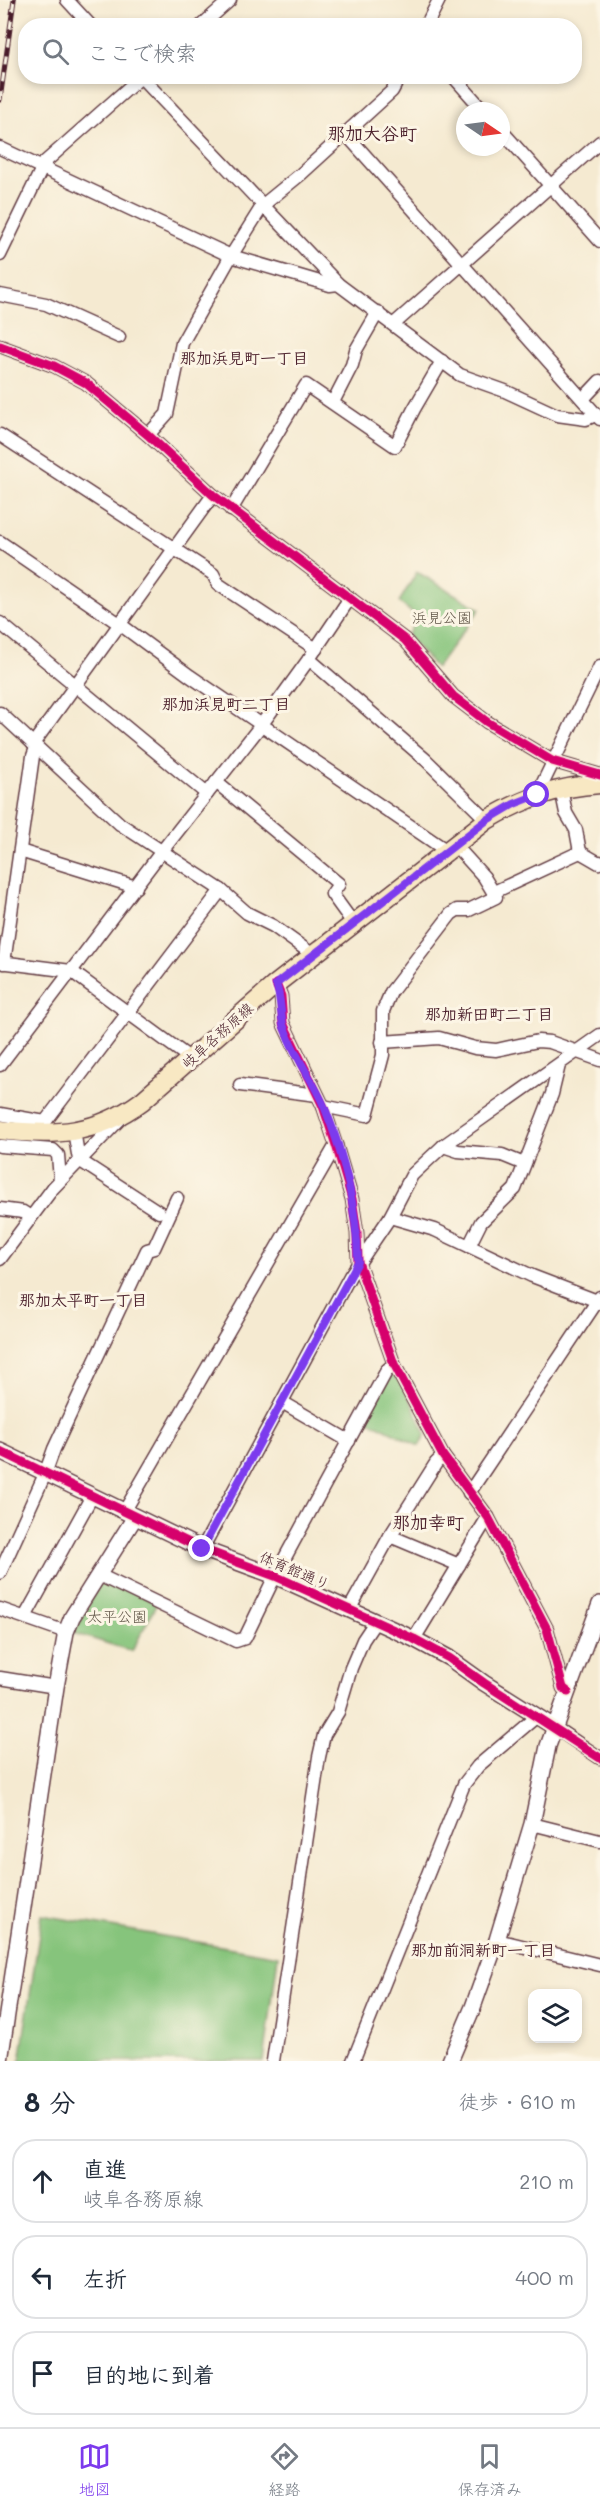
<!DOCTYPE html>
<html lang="ja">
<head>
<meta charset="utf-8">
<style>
  :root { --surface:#fff; --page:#f6f6f7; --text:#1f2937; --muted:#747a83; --line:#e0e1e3; --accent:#7c3aed }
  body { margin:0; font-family:Mali,"Klee One",sans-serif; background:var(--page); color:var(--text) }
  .controls { position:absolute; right:18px; bottom:18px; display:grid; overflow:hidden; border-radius:12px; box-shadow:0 3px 9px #0003 }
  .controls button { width:54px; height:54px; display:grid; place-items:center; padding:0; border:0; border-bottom:2px solid var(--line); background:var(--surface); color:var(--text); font:30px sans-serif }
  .compass { position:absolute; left:456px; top:102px; width:54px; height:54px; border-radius:50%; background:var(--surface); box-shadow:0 3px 9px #0003; rotate:103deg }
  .stop { position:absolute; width:18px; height:18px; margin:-14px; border:4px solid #7c3aed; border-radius:50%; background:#fff }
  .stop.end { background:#7c3aed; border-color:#fff; box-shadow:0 2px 6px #0008 }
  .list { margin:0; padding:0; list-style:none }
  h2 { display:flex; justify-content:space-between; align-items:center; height:78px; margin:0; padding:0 24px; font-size:26px }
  h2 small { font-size:20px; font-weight:400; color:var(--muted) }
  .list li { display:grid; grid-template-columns:39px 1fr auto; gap:18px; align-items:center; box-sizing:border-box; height:84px; margin:0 12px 12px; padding:0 12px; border:2px solid var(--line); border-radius:24px }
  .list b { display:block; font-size:22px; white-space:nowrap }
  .list p { margin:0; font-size:20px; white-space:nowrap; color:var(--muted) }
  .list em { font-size:20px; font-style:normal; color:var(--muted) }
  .icon { flex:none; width:33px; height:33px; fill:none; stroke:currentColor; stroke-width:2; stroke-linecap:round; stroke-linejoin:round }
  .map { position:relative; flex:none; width:600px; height:2061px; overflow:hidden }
  .search { position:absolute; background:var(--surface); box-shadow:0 3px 9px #0003; left:18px; right:18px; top:18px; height:66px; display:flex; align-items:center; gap:15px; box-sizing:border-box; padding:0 21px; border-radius:24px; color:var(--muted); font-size:22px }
  .sheet { height:366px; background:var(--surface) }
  nav { display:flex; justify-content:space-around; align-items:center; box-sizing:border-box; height:84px; border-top:2px solid var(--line); background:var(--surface); font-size:16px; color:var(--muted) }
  nav a { display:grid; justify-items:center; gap:3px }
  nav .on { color:var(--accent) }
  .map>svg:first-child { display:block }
  .green { fill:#86c47b; stroke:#687253; stroke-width:1.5 }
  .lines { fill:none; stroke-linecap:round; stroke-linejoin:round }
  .minor-casing { stroke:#643d44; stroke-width:15 }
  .tertiary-casing { stroke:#643d44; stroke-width:18 }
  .secondary-casing { stroke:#643d44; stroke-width:21 }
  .minor { stroke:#fff; stroke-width:12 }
  .tertiary { stroke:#fff; stroke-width:15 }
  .secondary { stroke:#f8e8c3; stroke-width:18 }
  .rail-casing { stroke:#4a1f2b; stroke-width:5 }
  .rail { stroke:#fcf5e5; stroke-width:3; stroke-dasharray:9; stroke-linecap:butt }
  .cycleway-casing { stroke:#fcf5e5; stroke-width:13 }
  .cycleway { stroke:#d6006c; stroke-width:9 }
  .route { stroke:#7c3aed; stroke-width:8 }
  .labels { text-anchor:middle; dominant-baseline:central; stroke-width:6; stroke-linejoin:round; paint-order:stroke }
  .park-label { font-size:15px; fill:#5c5143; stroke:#fcf5e5 }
  .street-label { font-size:15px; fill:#4a1f2b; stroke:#fcf5e5 }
  .neighbourhood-label { font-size:16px; font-weight:bold; fill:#4a1f2b; stroke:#fcf5e5 }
  .quarter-label { font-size:18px; font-weight:bold; fill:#4a1f2b; stroke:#fcf5e5 }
</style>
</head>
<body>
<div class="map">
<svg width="600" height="2061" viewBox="0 0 600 2061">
  <rect width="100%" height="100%" fill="#fcf5e5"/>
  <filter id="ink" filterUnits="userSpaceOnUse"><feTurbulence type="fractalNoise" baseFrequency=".0167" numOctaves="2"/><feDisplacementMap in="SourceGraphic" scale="12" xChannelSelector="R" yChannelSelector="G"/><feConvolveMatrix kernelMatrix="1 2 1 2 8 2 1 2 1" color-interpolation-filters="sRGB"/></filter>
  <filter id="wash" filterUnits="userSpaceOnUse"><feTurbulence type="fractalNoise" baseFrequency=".008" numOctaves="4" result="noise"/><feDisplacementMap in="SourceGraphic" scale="24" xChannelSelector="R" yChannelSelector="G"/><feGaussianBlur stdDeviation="1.35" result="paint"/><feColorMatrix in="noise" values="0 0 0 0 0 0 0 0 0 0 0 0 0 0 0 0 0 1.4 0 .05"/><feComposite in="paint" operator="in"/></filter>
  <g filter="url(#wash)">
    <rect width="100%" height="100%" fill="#f5ead1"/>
    <!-- green -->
    <g class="green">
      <path d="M417,572L480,609L436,668L407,636L417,617L399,602Z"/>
      <path d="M395,1367L426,1434L419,1446L366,1419Z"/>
      <path d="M103,1577L157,1603L132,1651L74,1633Z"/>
      <path d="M42,1915L278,1956L264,2061H20Z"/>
    </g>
  </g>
  <g filter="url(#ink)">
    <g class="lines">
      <defs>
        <g id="minor">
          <path d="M67,0L91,26"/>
          <path d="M201,26L230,0"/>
          <path d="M426,26L439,0"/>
          <path d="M140,76L338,284L460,375L505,391L557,415L586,419L596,415"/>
          <path d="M453,76L484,111"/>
          <path d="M501,130L600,241"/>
          <path d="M345,133L600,419"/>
          <path d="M0,148L231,256L330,285L338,284"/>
          <path d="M0,255L45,162L142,76"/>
          <path d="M0,295L46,304L119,337"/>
          <path d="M394,324L600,142"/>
          <path d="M0,346L54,366L86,383L148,435L213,495L405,640L453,696L487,722L552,761L600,775"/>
          <path d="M583,399L600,381"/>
          <path d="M333,402L352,365L356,350L378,312"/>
          <path d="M0,435L213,574L218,584L316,649"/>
          <path d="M148,435L167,414L182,343L231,256L263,205L301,174L392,91L400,76"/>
          <path d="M231,510L306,385L395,446L414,409L442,361"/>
          <path d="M0,542L121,625L190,676L447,851"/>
          <path d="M0,623L207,794"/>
          <path d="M309,659L426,760L487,820"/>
          <path d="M0,713L120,824L221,890L247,913L273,926L312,954"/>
          <path d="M33,744L213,495"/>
          <path d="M216,782L339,884L332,894L353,923"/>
          <path d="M561,789L566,813L576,830L580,852L599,863L600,862"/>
          <path d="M537,795L600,666"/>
          <path d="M20,851L136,887"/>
          <path d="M494,892L580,852"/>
          <path d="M0,962L71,971L191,1059"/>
          <path d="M4,963L33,756L36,748"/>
          <path d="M276,984L281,996L283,1023L323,1106L336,1145L352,1199L357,1233L358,1262L394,1364L443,1456L488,1517L547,1629L563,1688L568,1692"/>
          <path d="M382,1042L439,1038L475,1048L496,1050L538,1041L550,1042L600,1060"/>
          <path d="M0,1065L162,851L262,724L309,659L350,598"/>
          <path d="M240,1085L317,1095"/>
          <path d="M323,1106L367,1115L383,1055V1011L391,992L451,914L457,910H469L496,897L484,877L455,845"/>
          <path d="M0,1114L45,1122L221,890"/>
          <path d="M74,1131L79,1160L159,1212"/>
          <path d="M0,1146L53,1150L58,1155L60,1180"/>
          <path d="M443,1146L458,1151L502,1155L524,1164"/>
          <path d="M0,1209L23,1212L31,1217"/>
          <path d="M390,1217L435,1230L532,1276L600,1302"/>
          <path d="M469,1246L481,1222L515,1189L552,1094L559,1065"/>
          <path d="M0,1259L53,1188L120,1119"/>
          <path d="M282,1402L349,1441"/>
          <path d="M469,1493L600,1297"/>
          <path d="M124,1512L336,1145"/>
          <path d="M390,1536L459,1565"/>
          <path d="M202,1549L350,1276L390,1217L412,1175L443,1146L600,1035"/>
          <path d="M0,1573L45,1474L54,1449L147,1250L154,1248L177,1198"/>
          <path d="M99,1575L236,1641L245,1638L275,1576L387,1370L394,1364"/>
          <path d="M0,1609L66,1632"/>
          <path d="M349,1610L390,1536L436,1463L443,1456"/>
          <path d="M25,1617L92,1496"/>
          <path d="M414,1639L488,1517"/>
          <path d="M0,1678L56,1687"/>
          <path d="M554,1727L600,1758"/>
          <path d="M532,1824L600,1841"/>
          <path d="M497,1940L600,1965"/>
          <path d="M273,2061L319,1757L324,1735L338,1712L351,1668L363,1640L375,1622"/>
          <path d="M353,2061L464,1784L478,1766L537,1716"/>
        </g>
        <g id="tertiary">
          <path d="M0,1451L202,1549L275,1576L414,1639L449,1658L484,1683L554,1727"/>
          <path d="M0,2061L56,1687L66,1632L72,1617L135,1517"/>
          <path d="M450,2061L473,2007L497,1940L532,1824L548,1746L600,1604"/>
        </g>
        <path id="secondary" d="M0,1130C55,1136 96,1135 142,1101L276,984L487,820C524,798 556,787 600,784"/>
      </defs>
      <!-- minor casing -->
      <use href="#minor" class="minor-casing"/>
      <!-- tertiary casing -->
      <use href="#tertiary" class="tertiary-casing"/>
      <!-- secondary casing -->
      <use href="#secondary" class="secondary-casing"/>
      <!-- minor -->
      <use href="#minor" class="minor"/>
      <!-- tertiary -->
      <use href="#tertiary" class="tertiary"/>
      <!-- secondary -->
      <use href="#secondary" class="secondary"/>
      <defs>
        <path id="rail" d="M0,100L14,0"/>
      </defs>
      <!-- rail casing -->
      <use href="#rail" class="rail-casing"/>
      <!-- rail -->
      <use href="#rail" class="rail"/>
      <defs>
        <g id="cycleway">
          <path d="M0,346L54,366L86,383L148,435L213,495L405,640L453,696L487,722L552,761L600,775"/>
          <path d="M276,984L281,996L283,1023L323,1106L336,1145L352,1199L357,1233L358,1262L394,1364L443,1456L488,1517L547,1629L563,1688L568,1692"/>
          <path d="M0,1451L202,1549L275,1576L414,1639L449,1658L484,1683L600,1758"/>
        </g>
      </defs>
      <!-- cycleway casing -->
      <use href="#cycleway" class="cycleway-casing"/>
      <!-- cycleway -->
      <use href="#cycleway" class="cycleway"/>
    </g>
  </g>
  <g class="lines" filter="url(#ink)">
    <!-- route -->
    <path class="route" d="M202,1549L358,1262C357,1210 344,1155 324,1106C312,1078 292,1053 283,1024C280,1010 281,997 276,984L487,820L514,804L537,795"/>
  </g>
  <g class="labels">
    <!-- park labels -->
    <g class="park-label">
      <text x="442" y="617">浜見公園</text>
      <text x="117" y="1616">太平公園</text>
    </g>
    <!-- street labels -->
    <g class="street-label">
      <text transform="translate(217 1035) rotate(-42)">岐阜各務原線</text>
      <text transform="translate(295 1570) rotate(23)">体育館通り</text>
    </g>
    <!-- neighbourhood labels -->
    <g class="neighbourhood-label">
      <text x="244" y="357">那加浜見町一丁目</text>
      <text x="226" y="703">那加浜見町二丁目</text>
      <text x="489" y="1013">那加新田町二丁目</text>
      <text x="83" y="1299">那加太平町一丁目</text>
      <text x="483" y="1949">那加前洞新町一丁目</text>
    </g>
    <!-- quarter labels -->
    <g class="quarter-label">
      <text x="372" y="133">那加大谷町</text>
      <text x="428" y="1522">那加幸町</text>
    </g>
  </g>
</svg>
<div class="controls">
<button><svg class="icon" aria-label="layers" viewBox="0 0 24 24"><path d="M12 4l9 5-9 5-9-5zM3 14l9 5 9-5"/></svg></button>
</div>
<svg class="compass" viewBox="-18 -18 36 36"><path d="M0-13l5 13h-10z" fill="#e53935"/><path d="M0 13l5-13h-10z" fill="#747a83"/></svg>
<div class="stop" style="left:537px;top:795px"></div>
<div class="stop end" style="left:202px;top:1549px"></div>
<div class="search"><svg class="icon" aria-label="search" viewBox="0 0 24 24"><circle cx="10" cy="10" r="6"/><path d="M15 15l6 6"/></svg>ここで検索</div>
</div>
<section class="sheet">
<h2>8 分<small>徒歩 · 610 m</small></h2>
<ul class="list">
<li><svg class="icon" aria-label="ahead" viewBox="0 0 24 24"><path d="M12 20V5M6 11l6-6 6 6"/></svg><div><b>直進</b><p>岐阜各務原線</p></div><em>210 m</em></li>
<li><svg class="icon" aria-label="left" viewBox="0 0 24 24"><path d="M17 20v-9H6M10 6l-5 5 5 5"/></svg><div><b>左折</b></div><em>400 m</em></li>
<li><svg class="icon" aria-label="arrive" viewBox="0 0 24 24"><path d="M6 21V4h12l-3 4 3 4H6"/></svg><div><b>目的地に到着</b></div></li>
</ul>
</section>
<nav>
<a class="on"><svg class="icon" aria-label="map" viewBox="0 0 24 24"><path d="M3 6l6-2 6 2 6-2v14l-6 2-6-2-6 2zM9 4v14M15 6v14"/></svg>地図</a>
<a><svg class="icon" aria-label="directions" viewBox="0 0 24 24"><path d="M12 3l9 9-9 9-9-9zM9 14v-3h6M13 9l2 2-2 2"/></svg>経路</a>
<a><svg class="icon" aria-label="saved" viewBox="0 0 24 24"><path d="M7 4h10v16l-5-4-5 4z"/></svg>保存済み</a>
</nav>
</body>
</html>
